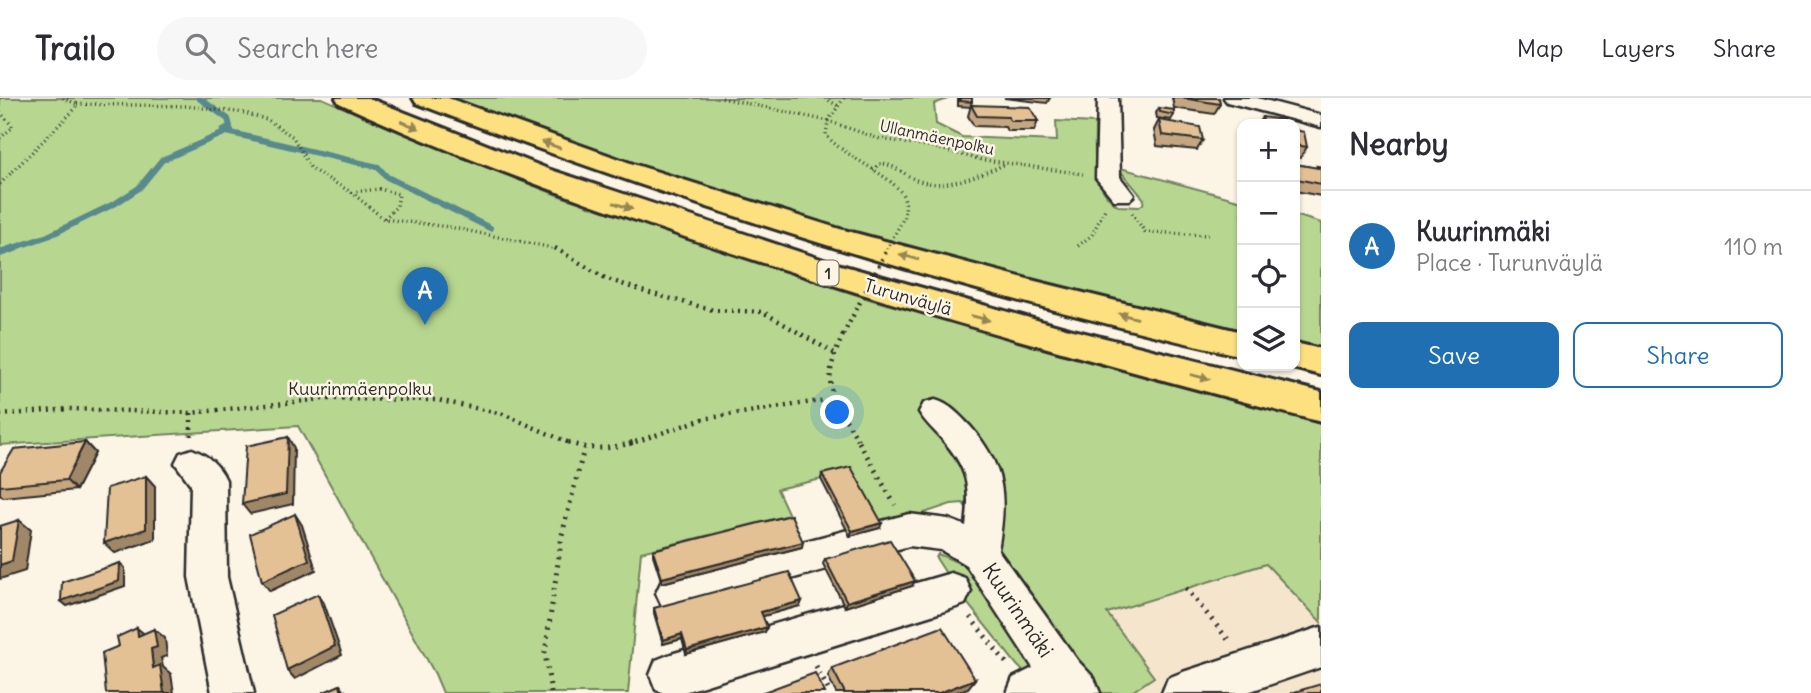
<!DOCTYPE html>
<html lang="en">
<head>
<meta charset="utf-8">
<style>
  :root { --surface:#fff; --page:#f7f7f7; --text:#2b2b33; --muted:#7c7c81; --line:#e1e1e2; --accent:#1f6fb2 }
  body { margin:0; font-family:Delius,sans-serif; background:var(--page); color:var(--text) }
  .controls { position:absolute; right:21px; top:21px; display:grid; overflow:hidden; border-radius:14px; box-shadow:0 2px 5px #0004 }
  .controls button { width:63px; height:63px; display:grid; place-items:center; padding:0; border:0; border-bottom:2px solid var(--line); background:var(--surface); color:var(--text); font:35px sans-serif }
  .you { position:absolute; left:838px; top:315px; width:24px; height:24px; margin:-18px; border:5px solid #fff; border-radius:50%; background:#1a73e8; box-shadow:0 0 0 10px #1a73e833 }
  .badge { display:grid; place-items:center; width:46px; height:46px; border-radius:50%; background:var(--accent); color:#fff; font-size:23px; font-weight:700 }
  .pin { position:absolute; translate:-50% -58px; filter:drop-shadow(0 2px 4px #0008) }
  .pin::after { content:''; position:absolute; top:37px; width:24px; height:21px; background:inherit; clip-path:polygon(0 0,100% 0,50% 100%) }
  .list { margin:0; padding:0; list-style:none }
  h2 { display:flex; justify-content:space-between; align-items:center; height:91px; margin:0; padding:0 28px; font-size:30px }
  h2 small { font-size:23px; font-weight:400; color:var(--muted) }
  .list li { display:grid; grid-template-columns:46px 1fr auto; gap:21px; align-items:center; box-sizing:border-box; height:112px; padding:0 28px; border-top:2px solid var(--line) }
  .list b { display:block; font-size:26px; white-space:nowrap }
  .list p { margin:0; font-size:23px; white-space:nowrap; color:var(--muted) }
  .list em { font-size:23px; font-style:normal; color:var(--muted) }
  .actions { display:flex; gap:14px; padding:21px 28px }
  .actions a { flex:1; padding:16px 0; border:2px solid var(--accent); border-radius:14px; text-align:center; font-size:24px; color:var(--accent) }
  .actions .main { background:var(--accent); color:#fff }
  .icon { flex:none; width:38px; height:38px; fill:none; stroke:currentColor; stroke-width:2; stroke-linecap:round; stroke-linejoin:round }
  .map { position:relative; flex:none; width:1321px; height:595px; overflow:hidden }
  header { display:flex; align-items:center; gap:42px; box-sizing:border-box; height:98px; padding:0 35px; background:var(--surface); border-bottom:2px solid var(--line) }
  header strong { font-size:33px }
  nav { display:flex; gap:38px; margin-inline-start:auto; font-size:24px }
  .search { width:490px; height:63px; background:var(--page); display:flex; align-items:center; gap:18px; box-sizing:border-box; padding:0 24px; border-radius:38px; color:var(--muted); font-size:26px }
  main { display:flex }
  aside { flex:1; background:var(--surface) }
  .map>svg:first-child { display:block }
  .built { fill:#f5e5cd }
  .green { fill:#b7d790; stroke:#71815e; stroke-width:2 }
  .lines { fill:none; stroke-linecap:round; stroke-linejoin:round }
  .stream-far1 { stroke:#58898d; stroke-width:6 }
  .stream { stroke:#58898d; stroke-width:8 }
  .minor-casing { stroke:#2b2b2b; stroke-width:5 }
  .highway-casing { stroke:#2b2b2b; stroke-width:6 }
  .path-far2 { stroke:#2b2b2b; stroke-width:3.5; stroke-dasharray:1 3.5; stroke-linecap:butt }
  .path-far1 { stroke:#2b2b2b; stroke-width:4.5; stroke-dasharray:2 5; stroke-linecap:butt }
  .path { stroke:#2b2b2b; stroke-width:5; stroke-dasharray:2 6; stroke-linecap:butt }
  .minor { fill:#fcf5e5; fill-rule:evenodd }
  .highway { fill:#fde080; fill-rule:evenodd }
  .path-bridge-far1 { stroke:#2b2b2b; stroke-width:3.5; stroke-dasharray:1 3.5; stroke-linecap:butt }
  .path-bridge { stroke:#2b2b2b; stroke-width:4.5; stroke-dasharray:2 5; stroke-linecap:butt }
  .wall { fill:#c4a680; stroke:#2b2b2b; stroke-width:2 }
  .shaded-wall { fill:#a08768; stroke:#2b2b2b; stroke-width:2 }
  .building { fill:#e4c195; stroke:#2b2b2b; stroke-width:2 }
  .oneway { fill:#948656 }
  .labels { text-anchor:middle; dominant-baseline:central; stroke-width:5; stroke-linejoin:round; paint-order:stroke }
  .far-street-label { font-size:16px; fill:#2b2b2b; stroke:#fcf5e5 }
  .shield { fill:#fcf5e5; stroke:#6a6863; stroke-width:2 }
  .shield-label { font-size:16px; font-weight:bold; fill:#2b2b2b }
  .street-label { font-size:18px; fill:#2b2b2b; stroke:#fcf5e5 }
  .near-street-label { font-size:21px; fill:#2b2b2b; stroke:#fcf5e5 }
</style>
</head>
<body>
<header>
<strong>Trailo</strong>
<div class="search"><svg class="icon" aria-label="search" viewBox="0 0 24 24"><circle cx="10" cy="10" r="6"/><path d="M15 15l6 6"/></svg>Search here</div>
<nav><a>Map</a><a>Layers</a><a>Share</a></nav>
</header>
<main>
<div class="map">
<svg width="1321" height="595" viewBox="0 0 1321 595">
  <rect width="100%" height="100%" fill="#fcf5e5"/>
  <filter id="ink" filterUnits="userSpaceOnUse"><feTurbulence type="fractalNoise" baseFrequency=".0143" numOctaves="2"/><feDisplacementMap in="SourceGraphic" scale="14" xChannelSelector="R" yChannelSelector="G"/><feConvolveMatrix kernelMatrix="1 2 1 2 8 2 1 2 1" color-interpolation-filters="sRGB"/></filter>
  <g filter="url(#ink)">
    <!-- built -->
    <path class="built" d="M1266,466L1321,524V595H1130L1153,580L1107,515Z"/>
    <!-- green -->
    <g class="green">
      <path d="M0,0H322L411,39L557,97L872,202L1321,326V524L1266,466L1107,515L1154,579L1130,595H1092L963,405L951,406L880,430L849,375L777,391L789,417L641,454L628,595H443L435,576L298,328L0,347Z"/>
      <path d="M455,0H950L934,6L936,26L962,39L1057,43L1056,23L1095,25C1095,54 1090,90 1118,108L1139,109L1143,106L1144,101L1117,69L1242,103V233C976,171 709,102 455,0Z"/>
      <path d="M1295,117L1321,125V252L1295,246Z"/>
      <path d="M938,456L971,470L1040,569L1025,575L1017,567L956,491L936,460Z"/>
    </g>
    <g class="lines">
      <!-- stream-far1 -->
      <g class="stream-far1">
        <path d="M199,0L228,21L230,28L223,32"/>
        <path d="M227,34L378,69L387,79L490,130"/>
        <path d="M10,151L48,138L116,105L139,90L162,62L231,32"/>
      </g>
      <!-- stream -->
      <path class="stream" d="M0,155L15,150"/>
      <defs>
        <g id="minor">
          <path d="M1098,0H1118L1120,79L1134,97L1130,102H1114L1096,80Z"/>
          <path d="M1224,0H1257L1321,17V29L1227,4Z"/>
          <path d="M935,302C950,306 959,317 970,328C1006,369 1007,400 998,452L1078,563L1094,580L1100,595H1007L1013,580L1033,570L966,467L941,452L909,448L676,513L662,508L656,495L662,482L676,477L909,416L948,421L966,428C971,389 968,370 941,340C933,331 925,324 919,314L924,305Z"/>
          <path d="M192,351C208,357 219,367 226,382L227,479L254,595H212L189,479L191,387L175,365L180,355Z"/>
          <path d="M951,475L965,480L971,493L965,506L951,511L681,595H664L656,592L650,577L656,562L671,556Z"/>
          <path d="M1321,529V569L1245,595H1162L1168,580L1183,574Z"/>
        </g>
        <g id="highway">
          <path d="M336,0H368L548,71L830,164L1069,231L1321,294V324C1107,268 894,210 685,139C568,99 452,57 339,5Z"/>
          <path d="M413,0H448L636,67L840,131L1035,183L1242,234V258C963,195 684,108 416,5Z"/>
          <path d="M1295,245L1321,251V277L1284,268H1295Z"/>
        </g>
      </defs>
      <!-- minor casing -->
      <use href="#minor" class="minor-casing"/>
      <!-- highway casing -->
      <use href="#highway" class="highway-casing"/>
      <!-- path-far2 -->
      <g class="path-far2">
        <path d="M722,0L828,23L880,41L928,48L978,61L1083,76"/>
        <path d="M825,0L838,8"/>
        <path d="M844,0L828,23L826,37C843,59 901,80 905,103C906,108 905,114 904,119"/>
        <path d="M77,6L186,8L245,15L268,22L293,39L311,71L351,94L384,121L449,129L558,151"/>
        <path d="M0,14L13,29L0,40"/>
        <path d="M873,72L879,66H885C898,69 907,79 919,83C948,92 977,77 1004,67"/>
        <path d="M0,86L75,11L77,6L63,0"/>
        <path d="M352,94L379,91L399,96L397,108L384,121"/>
        <path d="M1132,115L1145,134L1208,137"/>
        <path d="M1078,148L1092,137L1105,111"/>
      </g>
      <!-- path-far1 -->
      <g class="path-far1">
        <path d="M555,150L605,180L642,193L713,212L763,214L834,255"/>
        <path d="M843,237C818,292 833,297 860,346"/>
        <path d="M191,315V340"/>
        <path d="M0,317L69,311L191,315L323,301L437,302L503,316L572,346"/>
        <path d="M629,346L703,321L832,301"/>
      </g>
      <!-- path -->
      <g class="path">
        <path d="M568,344C590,353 612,351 634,344"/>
        <path d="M859,344L895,407"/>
        <path d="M1186,490L1230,544"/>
        <path d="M970,519L1008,567"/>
        <path d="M816,568L830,595"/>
        <path d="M551,595L545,555L562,437L584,351"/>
      </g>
      <!-- minor -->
      <use href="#minor" class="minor"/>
      <!-- highway -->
      <use href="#highway" class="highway"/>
      <!-- path-bridge-far1 -->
      <path class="path-bridge-far1" d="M887,151L904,119"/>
      <!-- path-bridge -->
      <path class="path-bridge" d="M843,237L888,150"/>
    </g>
    <!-- wall -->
    <g class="wall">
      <path d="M958,0H972L971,9L958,8Z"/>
      <path d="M1004,0H1050L1047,5Z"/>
      <path d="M1172,0H1219L1220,6L1214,16L1174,10Z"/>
      <path d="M971,7L1038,23L1034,33H1007L1005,29L974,28L968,18Z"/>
      <path d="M1159,10L1174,17L1171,22L1157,20L1156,15Z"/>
      <path d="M1262,19L1284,26H1258Z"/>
      <path d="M1159,22L1203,42L1197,52L1157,48L1154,32Z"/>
      <path d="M1295,32L1307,49L1300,60L1295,59Z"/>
      <path d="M1295,66L1316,70L1317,68L1321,69V98L1295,93Z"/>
      <path d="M85,344L95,355L76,392L3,399L0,396V374Z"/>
      <path d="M822,376L880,430L850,438L821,381Z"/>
      <path d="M802,449L662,485L653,457V452Z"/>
      <path d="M825,461L912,488L845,509L823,466Z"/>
      <path d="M802,503L800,508L762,518L767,529L765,534L686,556L682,541L663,546L654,515V510Z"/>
      <path d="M832,570L975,581L968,590L954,595H836L828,578Z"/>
    </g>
    <!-- shaded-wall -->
    <g class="shaded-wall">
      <path d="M288,339L294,350L293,406L250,416L242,406Z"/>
      <path d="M85,344L95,355L76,392L66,382Z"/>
      <path d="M146,378L155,388V441L115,455L104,445Z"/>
      <path d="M295,416L302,427L316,472L270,493L262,483Z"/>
      <path d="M19,422L31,432L25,473L0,481V467Z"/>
      <path d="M882,425L880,430L850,438L852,433Z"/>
      <path d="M803,444L802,449L662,485V480Z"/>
      <path d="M120,465L125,470V488L67,508L61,503Z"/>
      <path d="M915,483L912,488L845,509L847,504Z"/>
      <path d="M318,496L324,505L342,557L295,581L287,572Z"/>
      <path d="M802,503L800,508L760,519L761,514Z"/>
      <path d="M767,529L765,534L686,556L687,552Z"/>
      <path d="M137,530L148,539L138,538Z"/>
      <path d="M154,531L165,540L167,558L161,560L163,569L171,576L174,595H164L153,570L151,551Z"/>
      <path d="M682,536V541L663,546V542Z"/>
      <path d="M975,581L968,590L954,595H939Z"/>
      <path d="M340,587L347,595H342Z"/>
    </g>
    <!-- building -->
    <g class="building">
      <path d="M960,0H972V4L960,3Z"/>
      <path d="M1182,0H1219L1220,6Z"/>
      <path d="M971,7L1030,9L1038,23H1011L1008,19L977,18Z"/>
      <path d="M1159,10L1174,12V17L1160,14Z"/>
      <path d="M1262,19L1283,22L1284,26H1264Z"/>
      <path d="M1159,22L1200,29L1203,42L1162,37Z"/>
      <path d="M1295,32L1304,34L1307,49L1295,47Z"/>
      <path d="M1295,66L1318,70L1317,68L1321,69V86L1297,81L1295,75Z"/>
      <path d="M288,339L286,396L242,406L246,348Z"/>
      <path d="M85,344L66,382L0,388V374L14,351Z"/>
      <path d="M851,369L882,425L852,433L822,376Z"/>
      <path d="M146,378V431L104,445L107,390Z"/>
      <path d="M295,416L309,462L262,483L250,436Z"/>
      <path d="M791,417L803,444L662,480L653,452Z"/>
      <path d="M19,422L12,463L0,467V428Z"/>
      <path d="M890,442L915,483L847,504L825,461Z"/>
      <path d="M120,465L119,483L61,503L62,484Z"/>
      <path d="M789,474L802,503L761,514L767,529L687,552L682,536L663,542L654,510Z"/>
      <path d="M318,496L335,548L287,572L272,517Z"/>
      <path d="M942,529L975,581L939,595H845L832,570Z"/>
      <path d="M137,530L138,538L154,531L157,549L151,551L153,570L160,567L164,595H106L102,555L119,548L117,539Z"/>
      <path d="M815,575L825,595H761Z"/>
      <path d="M1321,586V595H1291Z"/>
      <path d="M340,587L342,595H322Z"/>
    </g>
    <!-- one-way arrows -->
    <defs><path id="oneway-solid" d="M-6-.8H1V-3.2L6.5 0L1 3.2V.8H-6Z" transform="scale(1.75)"/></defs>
    <g class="oneway">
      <use href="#oneway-solid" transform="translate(410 27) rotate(22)"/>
      <use href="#oneway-solid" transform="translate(551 47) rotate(-161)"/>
      <use href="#oneway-solid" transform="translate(623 108) rotate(19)"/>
      <use href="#oneway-solid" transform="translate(909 159) rotate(-164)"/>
      <use href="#oneway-solid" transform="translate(1128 218) rotate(-165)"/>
      <use href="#oneway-solid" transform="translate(980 220) rotate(15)"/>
      <use href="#oneway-solid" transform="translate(1200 279) rotate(14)"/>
    </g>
  </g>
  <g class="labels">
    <!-- far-street labels -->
    <g class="far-street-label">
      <text transform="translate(937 39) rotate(12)">Ullanmäenpolku</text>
    </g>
    <!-- shield labels -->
    <rect class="shield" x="817.5" y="162.5" width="21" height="25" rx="5"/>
    <g class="shield-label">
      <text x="828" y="175">1</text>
    </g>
    <!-- street labels -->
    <g class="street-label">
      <text transform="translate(908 199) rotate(16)">Turunväylä</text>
      <text x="360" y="290">Kuurinmäenpolku</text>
    </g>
    <!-- near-street labels -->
    <g class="near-street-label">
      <text transform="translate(1018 512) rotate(56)">Kuurinmäki</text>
    </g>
  </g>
</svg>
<div class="controls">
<button>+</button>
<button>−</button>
<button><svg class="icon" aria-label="locate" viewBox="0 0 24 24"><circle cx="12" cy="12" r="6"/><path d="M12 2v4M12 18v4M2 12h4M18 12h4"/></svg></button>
<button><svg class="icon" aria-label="layers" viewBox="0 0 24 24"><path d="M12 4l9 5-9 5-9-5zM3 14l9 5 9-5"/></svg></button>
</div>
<div class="you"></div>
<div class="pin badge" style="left:425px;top:227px">A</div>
</div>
<aside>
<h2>Nearby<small></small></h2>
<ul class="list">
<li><span class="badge">A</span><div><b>Kuurinmäki</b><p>Place · Turunväylä</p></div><em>110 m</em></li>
</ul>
<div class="actions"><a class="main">Save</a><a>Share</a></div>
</aside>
</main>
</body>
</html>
